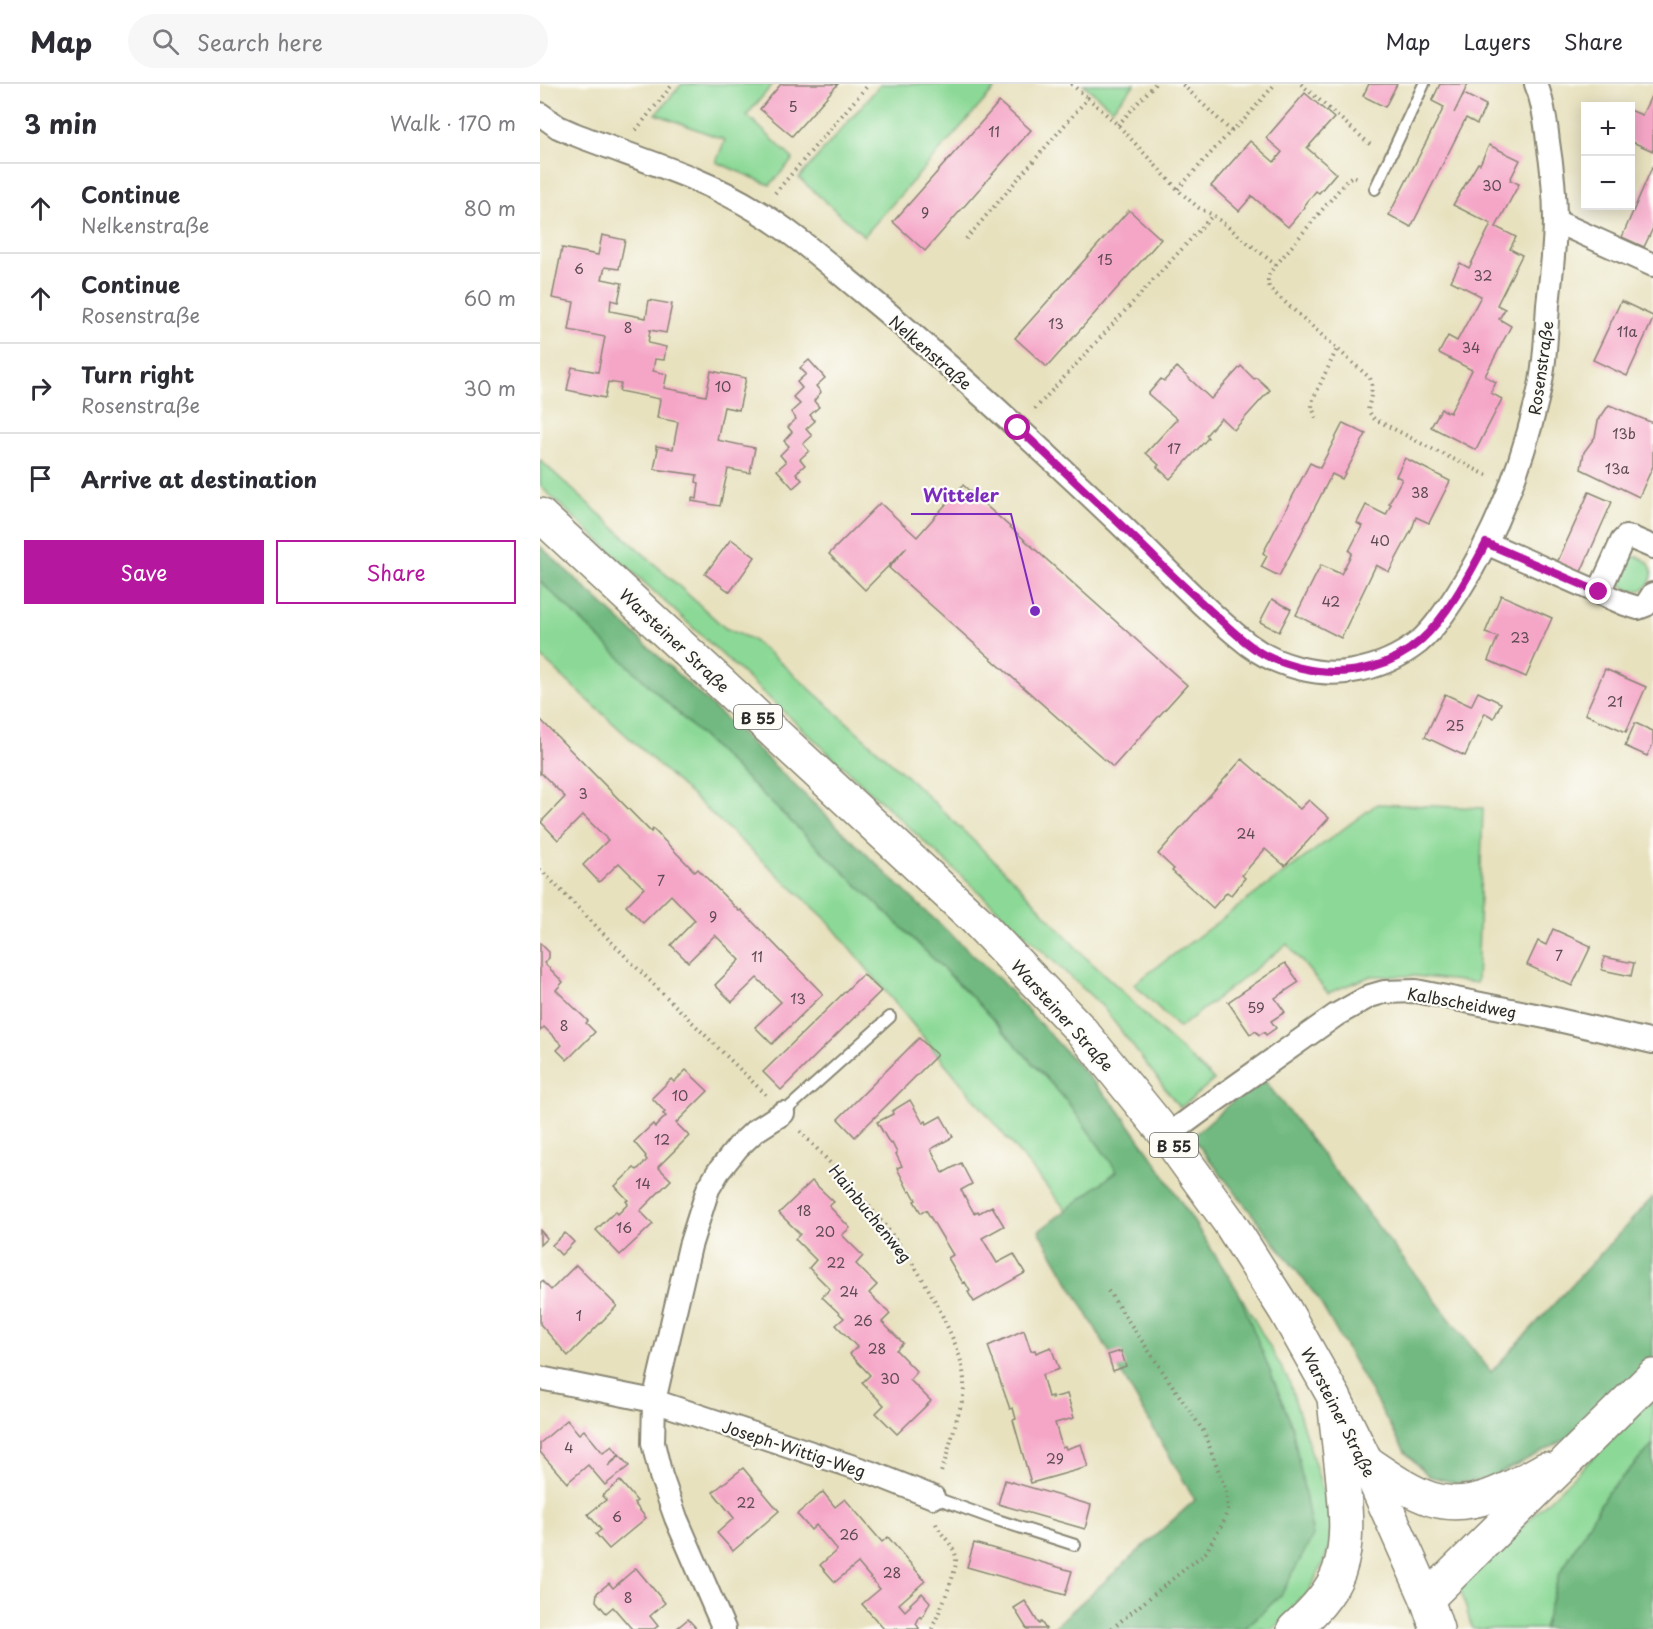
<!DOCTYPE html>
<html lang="en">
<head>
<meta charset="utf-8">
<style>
  :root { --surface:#fff; --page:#f7f7f7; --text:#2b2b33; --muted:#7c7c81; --line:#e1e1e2; --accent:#b5179e }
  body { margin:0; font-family:"Playpen Sans",sans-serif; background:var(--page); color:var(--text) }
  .controls { position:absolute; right:18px; top:18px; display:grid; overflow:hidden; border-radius:0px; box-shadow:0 3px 15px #0003 }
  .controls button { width:54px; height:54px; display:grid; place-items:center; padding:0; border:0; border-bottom:2px solid var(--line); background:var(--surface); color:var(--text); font:30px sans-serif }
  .stop { position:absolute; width:18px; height:18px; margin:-14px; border:4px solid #b5179e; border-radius:50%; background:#fff }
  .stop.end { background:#b5179e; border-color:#fff; box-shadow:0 2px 6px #0008 }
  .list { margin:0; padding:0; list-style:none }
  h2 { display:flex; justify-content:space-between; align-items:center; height:78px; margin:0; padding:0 24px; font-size:26px }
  h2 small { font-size:20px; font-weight:400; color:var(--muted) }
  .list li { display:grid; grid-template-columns:39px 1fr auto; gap:18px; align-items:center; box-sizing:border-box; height:90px; padding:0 24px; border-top:2px solid var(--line) }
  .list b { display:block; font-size:22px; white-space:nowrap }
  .list p { margin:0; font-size:20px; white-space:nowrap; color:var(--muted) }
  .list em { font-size:20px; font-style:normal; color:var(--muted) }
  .actions { display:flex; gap:12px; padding:18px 24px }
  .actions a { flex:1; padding:14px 0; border:2px solid var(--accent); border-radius:0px; text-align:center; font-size:21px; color:var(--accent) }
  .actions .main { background:var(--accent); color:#fff }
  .icon { flex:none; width:33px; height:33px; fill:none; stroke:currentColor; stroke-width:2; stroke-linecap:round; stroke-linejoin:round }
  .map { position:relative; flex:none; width:1113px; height:1545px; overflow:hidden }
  header { display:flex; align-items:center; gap:36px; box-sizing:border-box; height:84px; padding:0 30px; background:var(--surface); border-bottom:2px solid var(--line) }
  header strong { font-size:28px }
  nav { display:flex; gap:33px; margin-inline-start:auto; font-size:21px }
  .search { width:420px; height:54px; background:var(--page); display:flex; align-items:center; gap:15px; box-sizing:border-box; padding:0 21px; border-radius:33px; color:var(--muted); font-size:22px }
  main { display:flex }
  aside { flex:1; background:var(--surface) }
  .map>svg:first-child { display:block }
  .green { fill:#8cd997; stroke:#5c8261; stroke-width:1.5 }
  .forest { fill:#71b980; stroke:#4e7256; stroke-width:1.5 }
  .building { fill:#f5a6c7 }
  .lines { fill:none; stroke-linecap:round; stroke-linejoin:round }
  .lane-casing { stroke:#898674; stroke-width:14 }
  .street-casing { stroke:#898674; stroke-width:26 }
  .primary-casing { stroke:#898674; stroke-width:36 }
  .highway-casing { stroke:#898674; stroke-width:36 }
  .path { stroke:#898674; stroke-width:4; stroke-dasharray:1.5 4.5; stroke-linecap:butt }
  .lane { stroke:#fff; stroke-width:10 }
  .street { stroke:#fff; stroke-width:22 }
  .primary { stroke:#fff; stroke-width:33 }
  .highway { stroke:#fff; stroke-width:33 }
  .route { stroke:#b5179e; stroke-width:8 }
  .labels { text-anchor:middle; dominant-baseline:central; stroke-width:4.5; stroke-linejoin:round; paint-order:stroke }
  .number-label { font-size:14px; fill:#5e4a52 }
  .shield { fill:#fdfcf7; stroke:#6a6a68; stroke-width:1.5 }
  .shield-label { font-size:15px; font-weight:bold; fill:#2b2b2b }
  .street-label { font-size:16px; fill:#2b2b2b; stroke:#fdfcf7 }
  .leader { fill:none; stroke:#7b2cbf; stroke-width:2 }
  .callout-dot { fill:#7b2cbf; stroke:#fdfcf7; stroke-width:2 }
  .callout-label { font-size:18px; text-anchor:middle; font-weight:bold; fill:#7b2cbf; stroke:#fdfcf7; stroke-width:4.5; stroke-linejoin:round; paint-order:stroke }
</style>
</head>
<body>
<header>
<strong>Map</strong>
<div class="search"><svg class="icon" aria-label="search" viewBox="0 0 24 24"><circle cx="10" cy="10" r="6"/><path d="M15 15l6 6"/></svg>Search here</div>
<nav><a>Map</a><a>Layers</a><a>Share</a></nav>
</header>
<main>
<aside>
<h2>3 min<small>Walk · 170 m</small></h2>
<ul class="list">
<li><svg class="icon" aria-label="ahead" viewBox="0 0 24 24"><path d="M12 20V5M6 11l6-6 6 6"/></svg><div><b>Continue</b><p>Nelkenstraße</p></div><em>80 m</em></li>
<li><svg class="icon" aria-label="ahead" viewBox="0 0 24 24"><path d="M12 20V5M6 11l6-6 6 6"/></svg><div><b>Continue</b><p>Rosenstraße</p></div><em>60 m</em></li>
<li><svg class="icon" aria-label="right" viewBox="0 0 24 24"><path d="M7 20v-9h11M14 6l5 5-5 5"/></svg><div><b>Turn right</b><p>Rosenstraße</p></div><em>30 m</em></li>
<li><svg class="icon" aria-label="arrive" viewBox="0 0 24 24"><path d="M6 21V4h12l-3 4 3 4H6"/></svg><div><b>Arrive at destination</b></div></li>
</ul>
<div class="actions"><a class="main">Save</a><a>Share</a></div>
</aside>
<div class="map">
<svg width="1113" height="1545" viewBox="0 0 1113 1545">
  <rect width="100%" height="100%" fill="#fdfcf7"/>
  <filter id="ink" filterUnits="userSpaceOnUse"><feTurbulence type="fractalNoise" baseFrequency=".0167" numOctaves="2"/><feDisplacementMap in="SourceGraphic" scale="12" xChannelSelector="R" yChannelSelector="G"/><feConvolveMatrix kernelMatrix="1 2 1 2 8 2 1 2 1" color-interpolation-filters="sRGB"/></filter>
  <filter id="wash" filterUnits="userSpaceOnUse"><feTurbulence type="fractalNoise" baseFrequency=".008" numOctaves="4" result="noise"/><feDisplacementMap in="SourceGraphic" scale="24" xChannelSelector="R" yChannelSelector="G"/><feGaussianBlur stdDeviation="1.35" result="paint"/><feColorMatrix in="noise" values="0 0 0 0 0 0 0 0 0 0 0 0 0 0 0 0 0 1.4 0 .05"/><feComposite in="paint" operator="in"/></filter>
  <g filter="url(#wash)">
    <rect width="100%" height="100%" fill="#e7e1be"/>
    <!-- green -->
    <g class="green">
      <path d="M142,0H233L207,31L253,75L230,101L176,78L185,56L116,30Z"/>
      <path d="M341,0H459L324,152L259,94Z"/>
      <path d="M543,0H595L572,25Z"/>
      <path d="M0,376L185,544L211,555L240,578L374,699L477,799L543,871L578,903L623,949L674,996L640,1024L562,922L0,402Z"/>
      <circle cx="1095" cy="490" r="17"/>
      <path d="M0,497L359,841L435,916L527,1017L578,1087L526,1126L285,834L0,572Z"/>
      <path d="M837,720L943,724L937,899L874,892H831L788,909L747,860L639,944L594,900Z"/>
      <path d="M698,1207L749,1297L783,1407L791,1437L790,1462L780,1486L761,1521L733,1545H704L741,1511Z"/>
      <path d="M1113,1315V1361L1067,1409L1019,1491L1003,1545H932L920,1503Z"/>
    </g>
    <!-- forest -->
    <g class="forest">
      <path d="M0,462L190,639L378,820L460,896L578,1025L615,1077L698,1207L752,1342L773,1452L741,1511L704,1545H512L655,1416L499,1147L577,1087L527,1017L435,916L359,841L0,497Z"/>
      <path d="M721,992L951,1288L1113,1113V1276L1025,1356L946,1396L915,1399L889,1392L865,1368L777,1213L652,1053Z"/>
      <path d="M1113,1361V1545H1003L1019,1491L1067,1409Z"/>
    </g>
    <g id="blocks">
      <!-- building -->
      <g class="building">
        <path d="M241,0H298L252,52L220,25Z"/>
        <path d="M829,0H857L845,23L823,12Z"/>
        <path d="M900,0H928L914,29L924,10L946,21L937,40L926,34L871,143L849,131L904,23L892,17Z"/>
        <path d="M1113,8V67L1090,57V26L1102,31Z"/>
        <path d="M765,9L794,34L767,64L796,89L779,109L776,107L764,122L765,123L748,143L712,112L699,127L671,102L710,57L734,78L742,68L726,54Z"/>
        <path d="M459,18L491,46L385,167L353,138Z"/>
        <path d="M949,61L980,76L970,96L979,100L956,143L976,153L970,165L982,171L957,221L965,225L959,235L971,242L945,292L956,298L951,309L962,315L936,366L891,343L901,325L910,329L932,286L899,269L908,252L917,257L941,212L911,197L920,179L929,184L951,140L913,121L938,79L940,80Z"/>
        <path d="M1113,81V144L1104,163L1082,153Z"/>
        <path d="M589,126L621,155L507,283L475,254Z"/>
        <path d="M62,151L85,156L79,185L65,183L62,195L82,199L78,218L71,216L70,227L106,234L109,216L132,220L126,249L110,246L108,259L126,263L124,276L115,275L113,287L127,290L124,304L166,312L171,287L206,294L199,326L184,323L177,356L215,364L210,389L188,385L180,422L152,417V414L157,415L159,399L156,398L157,391L114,385L118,365H116V362L133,365L138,338L117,334L120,315L79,307L81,300L68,298L65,314L27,306L32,283L58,288L65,253L29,246L34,218L12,214L22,164L58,171Z"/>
        <path d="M1081,217L1113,232V235L1087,292L1053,276Z"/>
        <path d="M269,276L285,294L276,302L281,308L274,317L279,323L270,331L275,337L266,345L272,352L263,360L269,367L260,375L265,381L256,389L262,396L253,404L237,386L246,378L240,371L249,362L244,357L252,348L248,343L256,335L251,328L260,320L253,313L262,304L257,298L266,290L260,284Z"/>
        <path d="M701,282L714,295L717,294L730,306L694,346L681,334L666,351L668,354L630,395L617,383L619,381L606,369L637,335L608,310L621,295L624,297L637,283L671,315Z"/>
        <path d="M1069,321L1113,339V382L1099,413L1041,385L1044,368L1055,353L1058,337Z"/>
        <path d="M803,339L826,350L802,395L792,390L739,492L721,483L727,472L723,469L770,379L780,384Z"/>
        <path d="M865,374L910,397L889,439L876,433L872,445L849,488L836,481L801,554L756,531L781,481L801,490L812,469L809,467L822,442L817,439L826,421L846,431L851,420L849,419L862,395L856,392Z"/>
        <path d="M423,401L647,601L573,683L349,484L367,463L325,506L289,470L340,419L377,453Z"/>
        <path d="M1049,408L1072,418L1040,490L1017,479Z"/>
        <path d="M191,455L215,473L190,508L165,490Z"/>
        <path d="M961,511L1012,534L986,593L948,576L958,553L945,549Z"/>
        <path d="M732,515L751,525L739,548L720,538Z"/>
        <path d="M1065,585L1106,603L1086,648L1045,630Z"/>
        <path d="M938,608L961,619L954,634L945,629L925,672L885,653L905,610L931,622Z"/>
        <path d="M0,635L111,748L113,745L155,788L158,785L199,827L201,826L283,910L232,960L215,943L241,918L217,894L192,918L175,901L200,876L175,851L148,878L131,861L155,836L131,811L103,839L86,822L104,804L79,779L59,798L43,781L68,756L43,731L18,756L1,738L25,713L1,689L0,690Z"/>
        <path d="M1095,639L1113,647V660L1107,672L1085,662Z"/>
        <path d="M702,675L760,725L769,716L789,734L745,782L725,765L702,791L705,794L691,811L687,808L673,824L632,787L634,785L618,770Z"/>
        <path d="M1013,845L1051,862L1032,902L987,881L998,857L1006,861Z"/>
        <path d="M0,859L9,868V874L4,879L23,898L16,906L48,937L46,939L55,948L27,976L17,966L22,961L4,943L0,947Z"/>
        <path d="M1064,873L1094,879L1091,892L1062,886Z"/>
        <path d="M745,879L759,898L735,914L745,928L731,937L736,944L726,951L724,948L719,951L716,947L710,950L688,918Z"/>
        <path d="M323,890L341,907L241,1006L223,988Z"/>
        <path d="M379,954L397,971L315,1053L298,1035Z"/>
        <path d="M146,986L168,1007L136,1039L149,1052L118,1083L131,1096L100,1127L113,1140L80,1171L56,1146L76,1127L78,1130L88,1120L86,1117L88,1116L75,1102L94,1084L97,1086L107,1076L105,1073L106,1072L94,1058L113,1040L115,1043L126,1032L123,1030L125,1028L112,1014L131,995L134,998Z"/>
        <path d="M370,1016L383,1039L386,1037L387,1040L401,1032L413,1053L391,1065L403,1089L421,1079L432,1100L421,1106L434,1129L438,1127L439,1129L452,1122L464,1142L442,1154L457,1179L474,1170L485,1189L434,1218L428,1208L430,1207L425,1198L423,1199L408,1174L413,1171L386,1126L381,1129L374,1117L376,1116L371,1107L369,1108L357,1084L362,1082L356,1070L357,1069L352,1059L350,1060L337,1038L353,1030L352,1027Z"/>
        <path d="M272,1097L294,1118L289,1122L310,1144L302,1151L323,1172L316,1180L337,1201L329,1209L350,1230L342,1238L363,1259L356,1266L377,1288L370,1296L391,1317L357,1350L336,1329L344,1321L322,1299L330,1291L310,1270L317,1263L296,1241L304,1234L282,1213L290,1205L269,1184L276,1176L255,1155L260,1150L239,1129Z"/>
        <path d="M0,1146L7,1154L0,1161Z"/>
        <path d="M25,1149L34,1158L21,1171L12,1161Z"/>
        <path d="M36,1181L77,1222L28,1272L0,1240V1199L2,1197L11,1206Z"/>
        <path d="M484,1246L491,1267L495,1266L496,1269L511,1263L519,1285L502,1291L508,1313L512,1312V1314L527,1310L534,1334L515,1339L522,1363L525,1362L526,1365L541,1360L548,1383L491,1399L473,1336L476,1335L473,1324L470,1325L448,1262Z"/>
        <path d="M581,1267L586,1282L573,1287L568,1271Z"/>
        <path d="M27,1336L39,1350L44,1346L63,1369L72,1362L79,1371L68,1382L80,1372L89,1382L65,1401L48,1381L27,1399L0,1368V1359Z"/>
        <path d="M203,1384L239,1427L193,1467L177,1449L194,1434L173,1408Z"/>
        <path d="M465,1396L551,1421L545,1445L458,1420Z"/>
        <path d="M80,1397L97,1417L94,1419L106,1434L69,1465L56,1450L61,1446L48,1430L66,1416L62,1412Z"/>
        <path d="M283,1408L295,1423L305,1415L342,1458L348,1453L385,1497L359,1520L365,1527L371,1521L370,1520L382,1509L390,1518L382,1534L380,1532L376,1540L379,1544V1545H344L322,1520L340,1505L318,1479L295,1498L280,1481L297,1466L276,1441L271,1446L257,1430Z"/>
        <path d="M434,1459L532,1487L525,1511L427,1483Z"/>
        <path d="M96,1484L125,1519L110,1532L118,1542L114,1545H92L73,1523L66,1529L56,1517L57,1509L69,1499L73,1504Z"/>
        <path d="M485,1517L499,1540L501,1538L506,1545H487L474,1524Z"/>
        <path d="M148,1535L157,1545H136Z"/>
      </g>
    </g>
  </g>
  <g filter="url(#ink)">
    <use href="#blocks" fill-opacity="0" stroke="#898674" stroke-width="1.5"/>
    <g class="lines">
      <defs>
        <g id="lane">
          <path d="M835,105L884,0"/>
          <path d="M243,1029L350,933"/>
          <path d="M393,1413L457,1436L535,1461"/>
        </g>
        <g id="street">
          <path d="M0,30L18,43L34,50C95,74 161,92 217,127C256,150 290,182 325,210C412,282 495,359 577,437C621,479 662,524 709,561C737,582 779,593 813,587C837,583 860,573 879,558C894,545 907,525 918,508C956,449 981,384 997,316C1005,285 1006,252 1008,221C1011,192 1015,163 1015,135C1015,109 1012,83 1008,58C1006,38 1003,18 996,0"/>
          <path d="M1015,137L1113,181"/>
          <path d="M946,459L1085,520L1098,524L1106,521L1113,510"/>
          <path d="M1059,508L1082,457L1086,453L1092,454L1113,463"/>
          <path d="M627,1052L665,1024L796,931L830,912L844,908L876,907L1010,934L1113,958"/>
          <path d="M0,1294L114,1317L335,1390L393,1413"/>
          <path d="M184,1545L136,1434L121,1392L113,1359L114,1317L150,1162L168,1105L178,1088L198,1063L215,1047L243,1029"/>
        </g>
        <path id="primary" d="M0,431L436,836L540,945L627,1052L689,1138L745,1226L794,1313L826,1378L887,1515L897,1545"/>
        <g id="highway">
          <path d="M826,1378C846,1391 867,1407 891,1415C931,1428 971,1404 1005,1385"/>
          <path d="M887,1515L1113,1292"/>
          <path d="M754,1545C772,1529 791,1510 799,1487C810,1455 805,1420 802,1387C799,1362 796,1338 794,1313"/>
        </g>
      </defs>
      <!-- lane casing -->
      <use href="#lane" class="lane-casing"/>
      <!-- street casing -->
      <use href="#street" class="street-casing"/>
      <!-- primary casing -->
      <use href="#primary" class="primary-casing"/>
      <!-- highway casing -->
      <use href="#highway" class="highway-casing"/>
      <!-- path -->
      <g class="path">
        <path d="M531,0L548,14"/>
        <path d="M761,0L833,63"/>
        <path d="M578,41L615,0"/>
        <path d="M96,46L133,0"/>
        <path d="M691,47L703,37L735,0"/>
        <path d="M638,105L691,47L642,0"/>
        <path d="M235,109L329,0"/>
        <path d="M426,155L548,14L578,41L641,109L659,124L673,131L736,181C729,189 726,193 729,204L830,294C834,304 830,315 828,326L833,334L890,364L949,392"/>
        <path d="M736,181L808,95L813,92L820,95"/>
        <path d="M495,325L673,131"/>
        <path d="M776,334L772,323L773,315L797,265"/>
        <path d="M0,785L96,883L226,1011"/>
        <path d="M260,1047C317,1107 374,1166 407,1242C416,1261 425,1282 424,1303C424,1313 420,1324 417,1334C412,1353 407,1372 400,1391"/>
        <path d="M568,1207L664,1348L686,1407L688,1425L683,1439L666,1468L571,1545"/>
        <path d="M392,1545C398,1530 418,1487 416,1473C413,1458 398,1450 395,1436"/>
      </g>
      <!-- lane -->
      <use href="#lane" class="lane"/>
      <!-- street -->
      <use href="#street" class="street"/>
      <!-- primary -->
      <use href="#primary" class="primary"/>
      <!-- highway -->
      <use href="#highway" class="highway"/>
    </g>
  </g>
  <g class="lines" filter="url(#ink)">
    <!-- route -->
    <path class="route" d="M478,344C522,385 567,427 610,469C630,490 651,509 673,529C687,542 701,556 718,567C733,577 760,585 778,587C814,591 852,582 880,557C907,533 929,491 946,459L1059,508"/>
  </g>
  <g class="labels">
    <!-- number labels -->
    <g class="number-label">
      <text x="253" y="22">5</text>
      <text x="454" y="47">11</text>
      <text x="952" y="101">30</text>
      <text x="385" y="128">9</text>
      <text x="565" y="175">15</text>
      <text x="39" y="184">6</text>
      <text x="943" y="191">32</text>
      <text x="516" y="239">13</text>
      <text x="88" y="243">8</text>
      <text x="1087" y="247">11a</text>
      <text x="931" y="263">34</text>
      <text x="183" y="302">10</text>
      <text x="1084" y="349">13b</text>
      <text x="634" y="364">17</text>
      <text x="1077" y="384">13a</text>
      <text x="880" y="408">38</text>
      <text x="840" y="456">40</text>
      <text x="791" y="517">42</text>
      <text x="980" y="553">23</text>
      <text x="1075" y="617">21</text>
      <text x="915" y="641">25</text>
      <text x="43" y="709">3</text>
      <text x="706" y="749">24</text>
      <text x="121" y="796">7</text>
      <text x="173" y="832">9</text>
      <text x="1019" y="871">7</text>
      <text x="217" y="872">11</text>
      <text x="258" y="914">13</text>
      <text x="716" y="923">59</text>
      <text x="24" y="941">8</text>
      <text x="140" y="1011">10</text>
      <text x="122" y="1055">12</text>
      <text x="103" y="1099">14</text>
      <text x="264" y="1126">18</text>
      <text x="84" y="1143">16</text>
      <text x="285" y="1147">20</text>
      <text x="296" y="1178">22</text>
      <text x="309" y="1207">24</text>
      <text x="39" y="1231">1</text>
      <text x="323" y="1236">26</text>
      <text x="337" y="1264">28</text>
      <text x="350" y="1294">30</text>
      <text x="29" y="1363">4</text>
      <text x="515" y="1374">29</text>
      <text x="206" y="1418">22</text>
      <text x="77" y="1432">6</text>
      <text x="309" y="1450">26</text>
      <text x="352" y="1488">28</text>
      <text x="88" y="1513">8</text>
    </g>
    <!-- shield labels -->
    <g class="shield">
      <rect x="194" y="621" width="48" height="24" rx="4.5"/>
      <rect x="610" y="1049" width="48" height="24" rx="4.5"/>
    </g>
    <g class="shield-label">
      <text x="218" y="633">B 55</text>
      <text x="634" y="1061">B 55</text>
    </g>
    <!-- street labels -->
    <g class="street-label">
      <text transform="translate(391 268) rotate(41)">Nelkenstraße</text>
      <text transform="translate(1000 284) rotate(-82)">Rosenstraße</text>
      <text transform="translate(135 556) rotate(43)">Warsteiner Straße</text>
      <text transform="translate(922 918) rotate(10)">Kalbscheidweg</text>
      <text transform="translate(523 931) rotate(48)">Warsteiner Straße</text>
      <text transform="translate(331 1129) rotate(51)">Hainbuchenweg</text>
      <text transform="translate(799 1328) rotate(63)">Warsteiner Straße</text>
      <text transform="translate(254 1364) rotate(18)">Joseph-Wittig-Weg</text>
    </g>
  </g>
  <!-- callouts -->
  <path class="leader" d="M495 527L471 430H371"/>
  <circle class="callout-dot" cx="495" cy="527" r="6"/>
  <g class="callout-label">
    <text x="421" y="418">Witteler</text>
  </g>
</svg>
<div class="controls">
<button>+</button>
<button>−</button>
</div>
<div class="stop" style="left:478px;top:344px"></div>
<div class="stop end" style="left:1059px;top:508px"></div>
</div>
</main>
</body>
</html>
